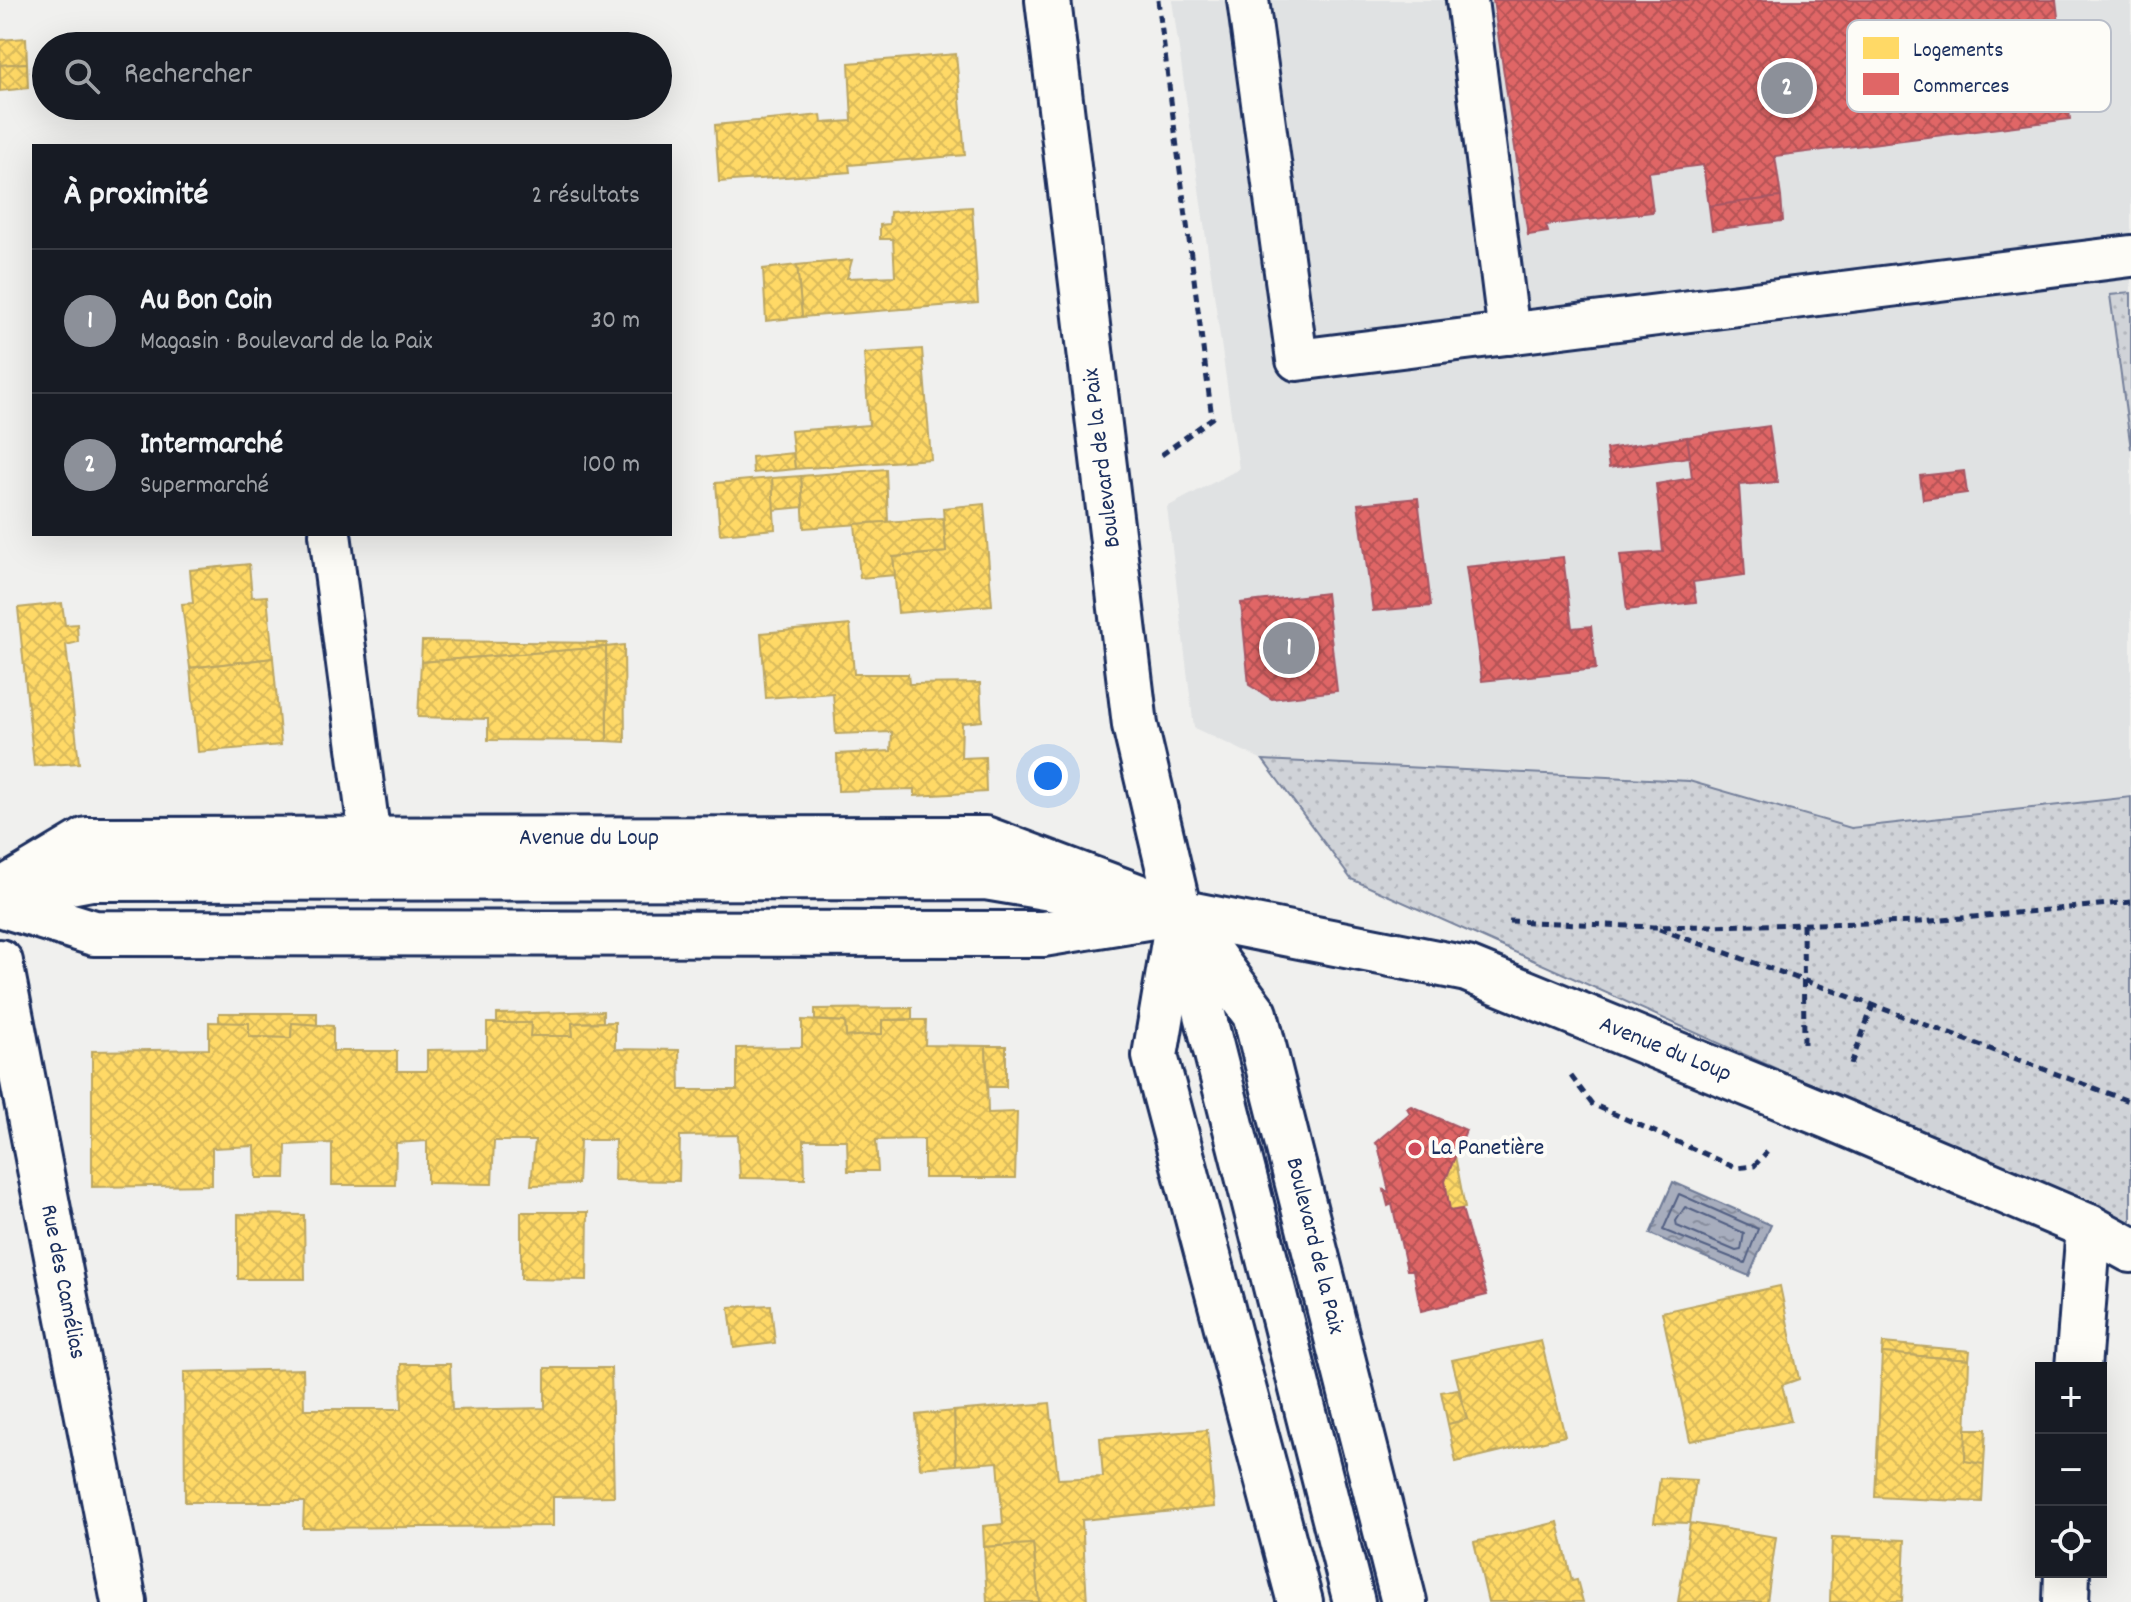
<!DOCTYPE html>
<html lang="fr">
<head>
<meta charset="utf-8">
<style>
  :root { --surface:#171b24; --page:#242831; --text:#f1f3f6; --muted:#9ea1a6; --line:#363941; --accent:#8c9099 }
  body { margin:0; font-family:Dekko,sans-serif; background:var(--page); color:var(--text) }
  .controls { position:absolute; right:24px; bottom:24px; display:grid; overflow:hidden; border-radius:0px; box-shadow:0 8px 32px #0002 }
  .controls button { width:72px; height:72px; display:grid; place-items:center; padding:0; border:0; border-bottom:2px solid var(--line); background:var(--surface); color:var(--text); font:40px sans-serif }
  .you { position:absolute; left:1048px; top:776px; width:28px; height:28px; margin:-20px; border:6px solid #fff; border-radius:50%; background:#1a73e8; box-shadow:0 0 0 12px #1a73e833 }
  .badge { display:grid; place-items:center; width:52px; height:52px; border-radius:50%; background:var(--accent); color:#fff; font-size:26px; font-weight:700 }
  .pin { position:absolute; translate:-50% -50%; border:4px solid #fff; box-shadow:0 2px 8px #0006 }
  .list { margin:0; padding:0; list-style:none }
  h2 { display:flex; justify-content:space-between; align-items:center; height:104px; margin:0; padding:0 32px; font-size:34px }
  h2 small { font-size:26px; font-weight:400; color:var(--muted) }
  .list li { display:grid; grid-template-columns:52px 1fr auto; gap:24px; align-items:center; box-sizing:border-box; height:144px; padding:0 32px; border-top:2px solid var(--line) }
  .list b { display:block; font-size:30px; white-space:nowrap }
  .list p { margin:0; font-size:26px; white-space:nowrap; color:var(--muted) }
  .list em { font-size:26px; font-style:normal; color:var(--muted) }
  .icon { flex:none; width:44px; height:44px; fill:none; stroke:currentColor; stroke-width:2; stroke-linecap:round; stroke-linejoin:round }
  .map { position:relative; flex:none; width:2131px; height:1602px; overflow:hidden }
  .search { position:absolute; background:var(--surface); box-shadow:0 8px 32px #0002; left:32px; top:32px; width:640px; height:88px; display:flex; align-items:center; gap:20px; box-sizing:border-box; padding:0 28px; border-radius:44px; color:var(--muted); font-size:30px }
  .panel { position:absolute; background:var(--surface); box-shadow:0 8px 32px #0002; left:32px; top:144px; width:640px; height:392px; border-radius:0px }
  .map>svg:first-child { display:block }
  .built { fill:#e0e2e3 }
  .grass { fill:url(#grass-dots); stroke:#76819b; stroke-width:2 }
  .water { fill:url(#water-ripples); stroke:#6f7b97; stroke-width:2 }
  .homes { fill:url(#homes-cross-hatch); stroke:#bba664; stroke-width:2 }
  .shops { fill:url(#shops-cross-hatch); stroke:#a55664; stroke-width:2 }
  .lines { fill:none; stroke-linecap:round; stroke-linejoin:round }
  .shore { stroke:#536184; stroke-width:2 }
  .service-casing { stroke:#1b2f5e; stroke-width:46 }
  .minor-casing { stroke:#1b2f5e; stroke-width:50 }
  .tertiary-casing { stroke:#1b2f5e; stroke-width:50 }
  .secondary-casing { stroke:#1b2f5e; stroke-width:50 }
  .path { stroke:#1b2f5e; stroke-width:5; stroke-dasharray:8 6; stroke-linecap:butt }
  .service { stroke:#fdfcf7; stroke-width:40 }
  .minor { stroke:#fdfcf7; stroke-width:44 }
  .tertiary { stroke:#fdfcf7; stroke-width:44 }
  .secondary { stroke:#fdfcf7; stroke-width:44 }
  .poi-dot { fill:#d1495b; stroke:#fdfcf7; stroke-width:3 }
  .labels { text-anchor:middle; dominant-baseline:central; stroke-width:8; stroke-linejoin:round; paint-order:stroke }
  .street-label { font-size:24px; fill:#1b2f5e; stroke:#fdfcf7 }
  .poi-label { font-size:24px; fill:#1b2f5e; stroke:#fdfcf7; text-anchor:start }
  .key { fill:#fdfcf7; stroke:#b9bec9; stroke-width:2 }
  .key-label { font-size:22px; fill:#1b2f5e }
</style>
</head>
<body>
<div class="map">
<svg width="2131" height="1602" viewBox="0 0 2131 1602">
  <defs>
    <pattern id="grass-dots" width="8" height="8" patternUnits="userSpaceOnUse" patternTransform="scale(2)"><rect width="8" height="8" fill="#d0d3d8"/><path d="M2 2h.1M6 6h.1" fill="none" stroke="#b2b5bc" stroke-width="1.8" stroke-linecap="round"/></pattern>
    <pattern id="water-ripples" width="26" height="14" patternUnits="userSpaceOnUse" patternTransform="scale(2)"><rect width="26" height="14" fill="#a7adbd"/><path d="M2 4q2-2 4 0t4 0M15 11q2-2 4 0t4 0" fill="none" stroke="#878d9d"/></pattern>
    <pattern id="homes-cross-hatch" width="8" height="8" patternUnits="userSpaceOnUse" patternTransform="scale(2)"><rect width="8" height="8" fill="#ffd966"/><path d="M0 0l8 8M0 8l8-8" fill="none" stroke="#dabb5b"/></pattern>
    <pattern id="shops-cross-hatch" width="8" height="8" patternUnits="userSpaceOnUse" patternTransform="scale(2)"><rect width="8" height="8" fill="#e06666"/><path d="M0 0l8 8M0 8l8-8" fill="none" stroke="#b55457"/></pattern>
  </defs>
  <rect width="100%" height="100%" fill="#f0f0ee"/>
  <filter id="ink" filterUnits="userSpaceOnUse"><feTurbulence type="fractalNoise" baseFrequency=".0125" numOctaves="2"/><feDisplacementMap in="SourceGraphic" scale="16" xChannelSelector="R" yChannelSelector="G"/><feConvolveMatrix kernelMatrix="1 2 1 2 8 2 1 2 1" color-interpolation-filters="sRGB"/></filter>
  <g filter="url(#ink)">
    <!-- built -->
    <path class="built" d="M1172,0H2131V293L2110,296L2131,449V797L1851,828L1689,781L1263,760L1194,728L1167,507L1239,469Z"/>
    <!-- grass -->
    <g class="grass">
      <path d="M2131,293V449L2110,295Z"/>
      <path d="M1263,760L1689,781L1851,828L2131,797V1227L1351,879Z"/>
    </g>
    <!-- water -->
    <path class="water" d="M1673,1182L1771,1225L1749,1276L1650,1234Z"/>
    <!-- homes -->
    <g class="homes">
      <path d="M26,38L27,63L0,65V40Z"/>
      <path d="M956,54L965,155L849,165L850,172L719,182L715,125L821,115L822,123L852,121L849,63Z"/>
      <path d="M27,63L28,88L0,91V65Z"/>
      <path d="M972,207L978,303L802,317L797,265L852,260L847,278L895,276L893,239H880V225L889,224L890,212Z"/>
      <path d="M797,265L802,317L766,321L763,269Z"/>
      <path d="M922,349L931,459L795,469L791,431L869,425L864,353Z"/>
      <path d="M793,453L795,469L753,473L752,457Z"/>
      <path d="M886,469L888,522L804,528L801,476Z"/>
      <path d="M801,476L803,507L773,510L772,478Z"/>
      <path d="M772,478L775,529L720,534L716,483Z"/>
      <path d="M984,504L992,605L898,613L893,557L946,552L943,508Z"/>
      <path d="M943,518L946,552L893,557L895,575L860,578L855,524Z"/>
      <path d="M249,564L252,597L267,596L273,658L190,668L182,604L193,603L190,570Z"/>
      <path d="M62,603L65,625L77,624L78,642L66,645L79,763L34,766L18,608Z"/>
      <path d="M850,625L854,674H908L909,684L980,683L982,721L962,723L961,758L985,757L986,792L915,796V789L838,791L837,754L891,751L892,732L836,734L833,693L766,698L761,633Z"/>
      <path d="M422,641L607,643L606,647L421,662Z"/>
      <path d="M624,645L625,742L607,741L606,647Z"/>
      <path d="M606,647L607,741L488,740V719L418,717L421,662Z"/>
      <path d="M273,658L281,745L198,752L190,668Z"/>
      <path d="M912,1008V1019L882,1020V1034L846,1037L845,1022L815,1020V1009Z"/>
      <path d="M603,1011V1022L572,1023L573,1036H530L531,1023H497V1014Z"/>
      <path d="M219,1013H317V1025L292,1023L291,1038L249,1037V1023H219Z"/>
      <path d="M802,1020L845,1022L846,1037L882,1034V1020H926L925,1045L986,1046L988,1113L1017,1112L1015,1178H924V1139L876,1140L878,1171H848L847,1140H804L805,1179L740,1178L738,1135L680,1136L679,1181L614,1180L615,1140H580L578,1184L531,1185L535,1141H494L492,1184L427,1183V1141L396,1143L395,1185H332V1143L286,1145L285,1178H256L255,1146L212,1148V1185L92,1187V1051L209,1049V1022L249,1023V1037L291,1038L292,1023L333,1026V1051H397V1071H427V1050L487,1049V1023H531L530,1036H573L572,1023L615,1022V1049L679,1050L680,1090H737V1048L802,1047Z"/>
      <path d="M986,1046H1006V1087H988Z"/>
      <path d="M1455,1156L1465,1208L1450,1211L1445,1181Z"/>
      <path d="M521,1212H588L587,1280L521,1279Z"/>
      <path d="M238,1214L304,1215L305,1279H238Z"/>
      <path d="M1780,1286L1799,1379L1782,1385L1791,1421L1690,1441L1662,1312Z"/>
      <path d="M771,1305L775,1343L734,1348L729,1307Z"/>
      <path d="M1541,1341L1565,1436L1456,1462L1448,1424L1467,1419L1452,1360Z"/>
      <path d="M1883,1343L1970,1351L1969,1360L1882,1353Z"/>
      <path d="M1882,1353L1969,1360L1965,1461L1984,1464L1982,1502L1875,1497Z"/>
      <path d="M401,1364H450L452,1410L545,1408V1368H611L614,1496L553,1497V1526L303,1528L304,1502H185L184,1372L303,1369L304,1409H402Z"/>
      <path d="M1458,1389L1467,1419L1448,1424L1441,1392Z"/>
      <path d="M1050,1403L1058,1479L1103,1477L1100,1438L1207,1430L1214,1507L1082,1520L1087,1602H1039L1033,1544L984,1547L983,1526L1003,1524L998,1462L956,1465L954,1411Z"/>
      <path d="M954,1411L956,1465L920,1468L916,1415Z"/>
      <path d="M1966,1429H1986L1984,1464L1965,1461Z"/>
      <path d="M1660,1478L1696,1480L1690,1523L1654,1522Z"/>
      <path d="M1558,1522L1572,1581L1577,1580L1583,1602H1488L1474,1542Z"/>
      <path d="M1690,1523L1776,1537L1767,1602H1678Z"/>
      <path d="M1832,1537L1905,1540L1902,1601L1830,1602Z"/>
      <path d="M1033,1544L1039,1602H987L984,1547Z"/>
    </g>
    <!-- shops -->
    <g class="shops">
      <path d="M1493,0H2056L2070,119L1775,156L1781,197L1709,206L1703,165L1648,172L1653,212L1546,225L1548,232L1528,235Z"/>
      <path d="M1781,197L1783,221L1712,230L1709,206Z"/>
      <path d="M1769,426L1777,482L1739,485L1745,575L1693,582L1696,602L1627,610L1620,555L1663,552L1656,484L1692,478L1687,437Z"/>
      <path d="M1687,437L1690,457L1609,468L1606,449Z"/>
      <path d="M1964,471L1967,493L1923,499L1920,476Z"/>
      <path d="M1418,498L1431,606L1373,611L1358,504Z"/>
      <path d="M1563,557L1572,628L1591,626L1596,669L1482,681L1466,567Z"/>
      <path d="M1326,593L1337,691L1272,699L1249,685L1241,603Z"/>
      <path d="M1411,1106L1466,1130L1445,1181L1450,1211L1462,1209L1487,1295L1421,1311L1413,1270H1407L1392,1204L1388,1206L1384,1190L1389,1192L1378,1145L1375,1143L1410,1113L1407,1108Z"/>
    </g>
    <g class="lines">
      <!-- shore -->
      <g class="shore">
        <path d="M1679,1194L1758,1229L1745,1263L1663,1230Z"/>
        <path d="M1685,1207L1744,1233L1741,1250L1736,1251L1677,1226L1676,1221Z"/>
      </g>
      <defs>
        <g id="service">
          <path d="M1248,0L1297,360L2131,256"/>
          <path d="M1467,0L1509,334"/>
          <path d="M330,534L370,839"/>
          <path d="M0,897L91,880L985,879L1116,901"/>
          <path d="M1180,916L1354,1602"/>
        </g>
        <g id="minor">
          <path d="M0,962L124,1602"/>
          <path d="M2078,1368L2089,1227"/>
          <path d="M2066,1602L2067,1572"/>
        </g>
        <g id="tertiary">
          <path d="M0,892L87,840L985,839L1179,912L1467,969L1830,1117L2089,1227L2131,1250"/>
          <path d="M0,904L94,933L1043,934L1177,912"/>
        </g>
        <g id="secondary">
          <path d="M1048,0L1135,725L1179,912L1155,1056L1300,1602"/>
          <path d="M1179,912L1255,1014L1404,1602"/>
        </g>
      </defs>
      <!-- service casing -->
      <use href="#service" class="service-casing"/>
      <!-- minor casing -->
      <use href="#minor" class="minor-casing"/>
      <!-- tertiary casing -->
      <use href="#tertiary" class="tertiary-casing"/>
      <!-- secondary casing -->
      <use href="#secondary" class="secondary-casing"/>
      <!-- path -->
      <g class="path">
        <path d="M1158,0L1212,418L1160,456"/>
        <path d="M1509,921L1653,927L1921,922L2131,902"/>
        <path d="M1803,924L1804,1045"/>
        <path d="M1659,929L1873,1005L2131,1102"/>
        <path d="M1851,1064L1873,1005"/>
        <path d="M1571,1076L1592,1104L1736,1168L1754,1166L1767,1152"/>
      </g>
      <!-- service -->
      <use href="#service" class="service"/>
      <!-- minor -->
      <use href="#minor" class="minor"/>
      <!-- tertiary -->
      <use href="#tertiary" class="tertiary"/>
      <!-- secondary -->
      <use href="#secondary" class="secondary"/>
    </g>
  </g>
  <!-- markers -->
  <circle class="poi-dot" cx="1415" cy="1149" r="8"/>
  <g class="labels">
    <!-- street labels -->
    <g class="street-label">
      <text transform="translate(1103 458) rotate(-97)">Boulevard de la Paix</text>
      <text x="589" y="839">Avenue du Loup</text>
      <text transform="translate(1665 1050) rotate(22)">Avenue du Loup</text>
      <text transform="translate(1314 1246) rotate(76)">Boulevard de la Paix</text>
      <text transform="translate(62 1282) rotate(79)">Rue des Camélias</text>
    </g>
    <!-- poi labels -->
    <g class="poi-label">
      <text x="1431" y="1149">La Panetière</text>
    </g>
  </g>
  <!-- legend -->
  <rect x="1847" y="20" width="264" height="92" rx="12" class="key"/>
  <rect x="1863" y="37" width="36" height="22" fill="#ffd966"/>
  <rect x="1863" y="73" width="36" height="22" fill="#e06666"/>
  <g class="key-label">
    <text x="1913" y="56">Logements</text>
    <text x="1913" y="92">Commerces</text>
  </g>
</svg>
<div class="controls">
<button>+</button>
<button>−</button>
<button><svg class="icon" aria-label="locate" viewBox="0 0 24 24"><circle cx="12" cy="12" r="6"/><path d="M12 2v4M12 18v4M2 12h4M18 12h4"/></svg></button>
</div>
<div class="you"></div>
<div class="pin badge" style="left:1289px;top:648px">1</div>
<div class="pin badge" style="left:1787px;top:88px">2</div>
<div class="search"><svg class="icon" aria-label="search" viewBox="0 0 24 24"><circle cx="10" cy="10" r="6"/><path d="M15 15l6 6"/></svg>Rechercher</div>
<section class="panel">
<h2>À proximité<small>2 résultats</small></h2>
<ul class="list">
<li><span class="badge">1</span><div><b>Au Bon Coin</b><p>Magasin · Boulevard de la Paix</p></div><em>30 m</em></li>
<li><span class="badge">2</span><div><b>Intermarché</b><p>Supermarché</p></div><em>100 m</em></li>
</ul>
</section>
</div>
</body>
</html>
